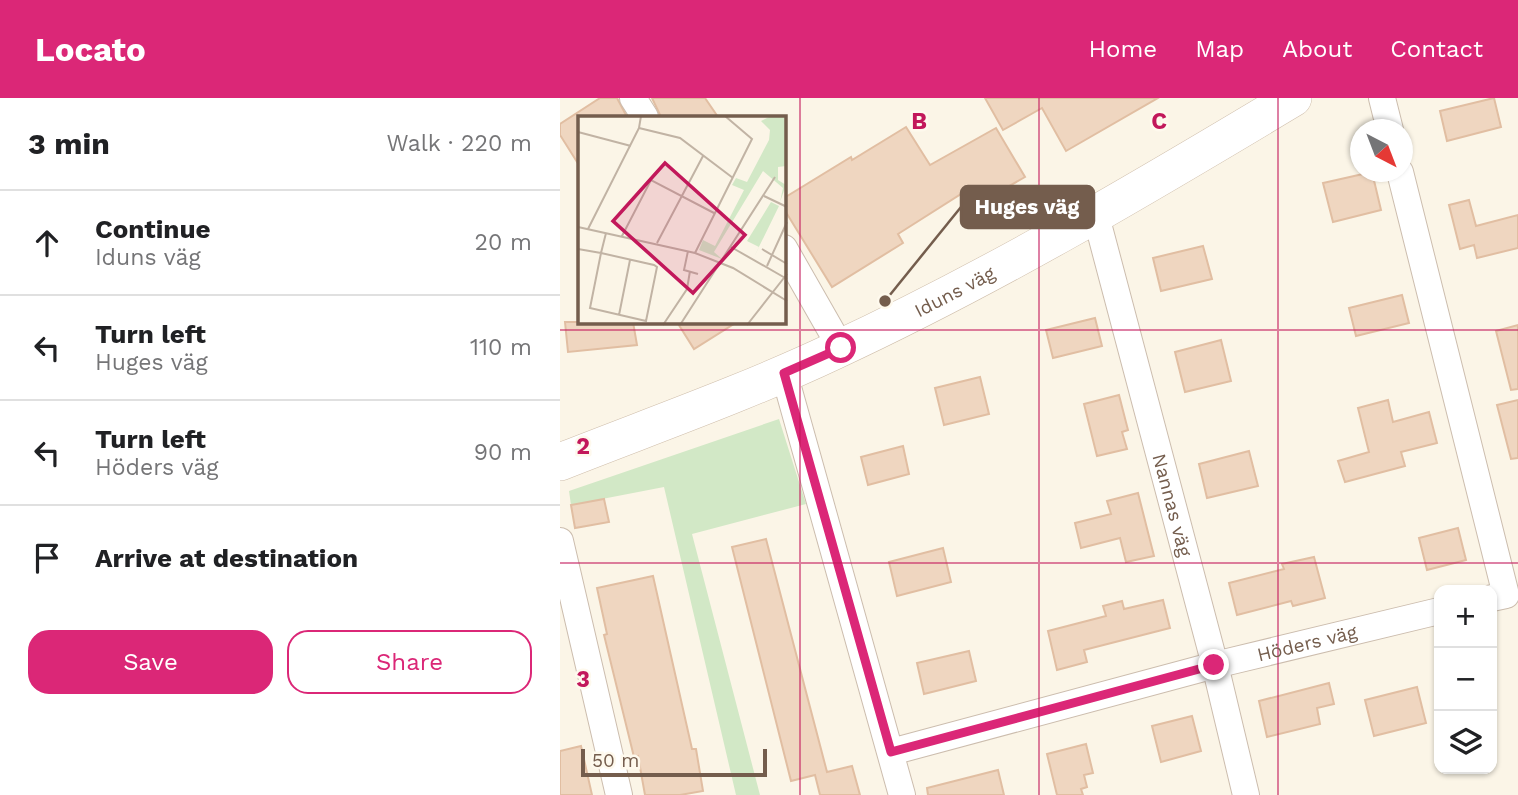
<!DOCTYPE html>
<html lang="en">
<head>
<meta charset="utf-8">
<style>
  :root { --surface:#fff; --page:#f6f6f6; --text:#202124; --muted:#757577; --line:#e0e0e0; --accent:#db2777 }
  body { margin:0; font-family:"Work Sans",sans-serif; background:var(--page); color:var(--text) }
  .controls { position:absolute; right:21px; bottom:21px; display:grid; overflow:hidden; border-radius:14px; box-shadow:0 2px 5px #0004 }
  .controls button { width:63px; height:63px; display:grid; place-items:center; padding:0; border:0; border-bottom:2px solid var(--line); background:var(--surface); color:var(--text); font:35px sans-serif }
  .compass { position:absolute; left:790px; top:21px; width:63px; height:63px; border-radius:50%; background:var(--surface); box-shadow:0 2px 5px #0004; rotate:138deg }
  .scale { position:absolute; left:21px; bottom:18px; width:186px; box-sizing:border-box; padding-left:7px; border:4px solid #745d4d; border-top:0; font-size:19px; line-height:24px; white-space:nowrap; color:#745d4d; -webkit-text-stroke:5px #fef9ed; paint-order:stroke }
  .stop { position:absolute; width:21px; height:21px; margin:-16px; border:5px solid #db2777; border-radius:50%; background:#fff }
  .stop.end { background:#db2777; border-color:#fff; box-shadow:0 2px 7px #0008 }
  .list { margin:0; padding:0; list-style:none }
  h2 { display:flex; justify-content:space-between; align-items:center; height:91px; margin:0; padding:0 28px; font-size:30px }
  h2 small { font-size:23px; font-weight:400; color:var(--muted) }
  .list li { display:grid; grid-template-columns:46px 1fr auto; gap:21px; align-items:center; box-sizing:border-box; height:105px; padding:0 28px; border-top:2px solid var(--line) }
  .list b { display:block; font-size:26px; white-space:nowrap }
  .list p { margin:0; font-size:23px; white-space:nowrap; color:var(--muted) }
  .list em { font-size:23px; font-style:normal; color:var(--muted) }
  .actions { display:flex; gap:14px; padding:21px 28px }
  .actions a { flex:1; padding:16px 0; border:2px solid var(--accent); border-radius:21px; text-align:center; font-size:24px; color:var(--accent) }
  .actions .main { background:var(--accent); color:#fff }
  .icon { flex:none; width:38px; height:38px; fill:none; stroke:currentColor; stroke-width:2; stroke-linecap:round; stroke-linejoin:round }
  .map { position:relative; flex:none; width:958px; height:697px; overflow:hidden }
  header { display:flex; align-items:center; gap:42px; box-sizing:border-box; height:98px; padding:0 35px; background:var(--accent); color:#fff }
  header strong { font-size:33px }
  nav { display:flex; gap:38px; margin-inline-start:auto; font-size:24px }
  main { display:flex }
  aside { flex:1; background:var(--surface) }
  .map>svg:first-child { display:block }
  .green { fill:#d2e8c6 }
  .building { fill:#efd6c0; stroke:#e1bea2; stroke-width:2 }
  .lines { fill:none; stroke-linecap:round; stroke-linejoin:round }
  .street-casing { stroke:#ccbdae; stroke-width:28 }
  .secondary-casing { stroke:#cfbeab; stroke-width:38 }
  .street { stroke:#fff; stroke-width:26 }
  .secondary { stroke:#fff; stroke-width:37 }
  .route { stroke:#db2777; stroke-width:9 }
  .grid { fill:none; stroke:#c2185b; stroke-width:2; stroke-opacity:0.55 }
  .labels { text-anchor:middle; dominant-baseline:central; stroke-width:5; stroke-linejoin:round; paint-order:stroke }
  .street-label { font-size:19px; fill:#745d4d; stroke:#fef9ed }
  .inset-road { fill:none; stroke:#c1b3a4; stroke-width:2 }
  .view { fill:#c2185b; fill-opacity:0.15; stroke:#c2185b; stroke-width:3.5 }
  .inset-edge { fill:none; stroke:#745d4d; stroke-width:3.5 }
  .grid-label { font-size:23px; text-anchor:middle; font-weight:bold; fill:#c2185b; stroke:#fef9ed; stroke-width:5; stroke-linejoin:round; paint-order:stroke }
  .leader { fill:none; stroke:#745d4d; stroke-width:2.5 }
  .callout-dot { fill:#745d4d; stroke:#fef9ed; stroke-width:2.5 }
  .callout { fill:#745d4d; stroke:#745d4d; stroke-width:2.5 }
  .callout-label { font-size:21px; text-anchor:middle; font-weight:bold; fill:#fff }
</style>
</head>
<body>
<header>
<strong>Locato</strong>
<nav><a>Home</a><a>Map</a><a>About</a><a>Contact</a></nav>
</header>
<main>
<aside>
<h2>3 min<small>Walk · 220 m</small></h2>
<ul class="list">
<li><svg class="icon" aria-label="ahead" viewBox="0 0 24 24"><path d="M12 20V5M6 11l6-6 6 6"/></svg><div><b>Continue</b><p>Iduns väg</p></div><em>20 m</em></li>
<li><svg class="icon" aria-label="left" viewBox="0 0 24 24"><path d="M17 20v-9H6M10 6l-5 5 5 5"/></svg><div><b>Turn left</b><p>Huges väg</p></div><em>110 m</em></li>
<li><svg class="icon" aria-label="left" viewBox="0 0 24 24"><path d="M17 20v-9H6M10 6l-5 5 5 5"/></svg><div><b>Turn left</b><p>Höders väg</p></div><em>90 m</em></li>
<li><svg class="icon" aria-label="arrive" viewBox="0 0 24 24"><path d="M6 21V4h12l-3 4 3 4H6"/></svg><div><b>Arrive at destination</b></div></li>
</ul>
<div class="actions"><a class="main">Save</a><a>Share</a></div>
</aside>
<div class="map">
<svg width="958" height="697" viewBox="0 0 958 697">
  <rect width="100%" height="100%" fill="#fbf5e7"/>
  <!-- green -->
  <path class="green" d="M219,321L246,406L132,436L200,697H176L104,389L11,407L9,393Z"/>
  <!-- building -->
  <g class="building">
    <path d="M40,0H57L67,19H19V67L0,37V26Z"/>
    <path d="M92,0H145L158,19H101Z"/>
    <path d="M425,0H598L506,53L482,10L443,32Z"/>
    <path d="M934,0L941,29L887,43L880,13Z"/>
    <path d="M346,29L370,67L436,30L465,79L418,106L409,91L338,136L343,145L272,189L224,111V100L291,59L292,62Z"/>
    <path d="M812,74L821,112L773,124L763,85Z"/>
    <path d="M909,102L916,128L958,117V150L917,160L914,147L900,151L889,107Z"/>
    <path d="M643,148L652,181L601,193L593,160Z"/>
    <path d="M842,197L849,225L796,238L789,210Z"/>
    <path d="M535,220L542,248L493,260L486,232Z"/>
    <path d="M5,224H73L77,247L8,254Z"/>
    <path d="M117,224H177L134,251Z"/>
    <path d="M958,227V291L951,292L936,233Z"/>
    <path d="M661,242L671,283L625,294L615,254Z"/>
    <path d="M420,279L429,316L384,327L375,290Z"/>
    <path d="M559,297L568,332L562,334L567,351L537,358L524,306Z"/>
    <path d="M828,302L833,324L869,314L877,345L841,354L845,368L785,384L778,363L809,354L798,310Z"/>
    <path d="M958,302V360L951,361L937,307Z"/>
    <path d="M343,348L349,376L308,387L301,359Z"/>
    <path d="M689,353L698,388L647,400L639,366Z"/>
    <path d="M578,395L594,458L566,464L560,440L521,450L515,425L551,416L547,403Z"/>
    <path d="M44,401L49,424L15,430L11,407Z"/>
    <path d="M898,430L906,462L867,472L859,440Z"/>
    <path d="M206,441L267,674L292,668L300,697H260L255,677L231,683L172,449Z"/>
    <path d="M383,450L391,484L337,498L329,464Z"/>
    <path d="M754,459L765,500L733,508L731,503L677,517L669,485L724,471L722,466Z"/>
    <path d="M93,478L132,651H136L143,693L120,697H85L78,658L74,659L44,537L47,536L37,490Z"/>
    <path d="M603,502L610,530L524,552L527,564L497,572L488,533L546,518L543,508L562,503L564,511Z"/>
    <path d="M409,553L416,583L364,596L357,565Z"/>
    <path d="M769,585L774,606L757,610L760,626L707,639L699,603Z"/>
    <path d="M857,589L866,625L814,638L805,602Z"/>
    <path d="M632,618L641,653L601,664L592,628Z"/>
    <path d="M526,646L533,675L524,677L527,689L521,691L523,697H497L487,656Z"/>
    <path d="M21,648L32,697H0V653Z"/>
    <path d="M438,672L444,697H368L367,690Z"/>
  </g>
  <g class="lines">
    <defs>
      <g id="street">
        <path d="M73,0L85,19"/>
        <path d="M822,0L830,32"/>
        <path d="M840,74L946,497L932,500"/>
        <path id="s1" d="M536,118L655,567L686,697"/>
        <path d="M224,150L281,250"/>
        <path d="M224,275L342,697"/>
        <path d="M0,443L59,697"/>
        <path id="s2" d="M331,654L655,567L879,513"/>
      </g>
      <g id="secondary">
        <path id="s3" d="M0,364C91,328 185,295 274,253C433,179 583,90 733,0"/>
      </g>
    </defs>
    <!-- street casing -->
    <use href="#street" class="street-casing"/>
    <!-- secondary casing -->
    <use href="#secondary" class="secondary-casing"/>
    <!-- street -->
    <use href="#street" class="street"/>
    <!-- secondary -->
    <use href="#secondary" class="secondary"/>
  </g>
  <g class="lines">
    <!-- route -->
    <path class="route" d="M281,250L224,275L331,654L654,567"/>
  </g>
  <!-- grid -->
  <path class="grid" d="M240,0V697M479,0V697M718,0V697M0,232H958M0,465H958"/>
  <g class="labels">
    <!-- street labels -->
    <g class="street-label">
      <text stroke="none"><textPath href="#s3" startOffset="430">Iduns väg</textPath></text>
      <text stroke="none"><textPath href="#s1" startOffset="299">Nannas väg</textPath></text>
      <text stroke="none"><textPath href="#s2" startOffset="430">Höders väg</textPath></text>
    </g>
  </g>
  <!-- overview -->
  <g transform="translate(18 18)">
    <rect width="208" height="208" fill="#fbf5e7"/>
    <path d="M193,0H208V50L200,51V64L208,69L202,86L205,72L185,55L136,136L144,143L121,134L125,124L137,130L166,74L154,69L158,62L169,66L191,24L192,14L183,5ZM193,86L201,90L176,141L181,131L169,125Z" fill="#d2e8c6"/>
    <path class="inset-road" d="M61,12L102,22L155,62M0,16L53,30M186,80L209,91M0,111L117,137L155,152L209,185M10,113L61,12L63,0M44,120L73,64L136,97M79,127L125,40M153,131L209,163M0,133L23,137L76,149L79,151L68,205L12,192L23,137L28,117M184,133L209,148M110,135L106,154L120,158M117,137L174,23L147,0M189,150L209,106M41,199L52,144M85,209L109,173L112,155M102,209L197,61M169,209L209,158"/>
    <path class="view" d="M87,47L167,119L115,177L35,105Z"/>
    <rect width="208" height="208" class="inset-edge"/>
  </g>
  <g class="grid-label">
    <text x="359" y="31">B</text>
    <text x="599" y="31">C</text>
    <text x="23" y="356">2</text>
    <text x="23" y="589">3</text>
  </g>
  <!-- callouts -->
  <path class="leader" d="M325 203L401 109"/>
  <circle class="callout-dot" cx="325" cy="203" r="7"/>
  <rect class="callout" x="401" y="88" width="133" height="42" rx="7"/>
  <g class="callout-label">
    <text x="467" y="116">Huges väg</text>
  </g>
</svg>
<div class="controls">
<button>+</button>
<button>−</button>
<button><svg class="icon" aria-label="layers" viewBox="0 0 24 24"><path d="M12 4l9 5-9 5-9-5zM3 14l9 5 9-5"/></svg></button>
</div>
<svg class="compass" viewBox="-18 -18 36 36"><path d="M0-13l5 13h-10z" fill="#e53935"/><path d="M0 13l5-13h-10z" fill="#757577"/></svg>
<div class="scale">50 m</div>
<div class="stop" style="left:281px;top:250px"></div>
<div class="stop end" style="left:654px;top:567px"></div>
</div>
</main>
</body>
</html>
